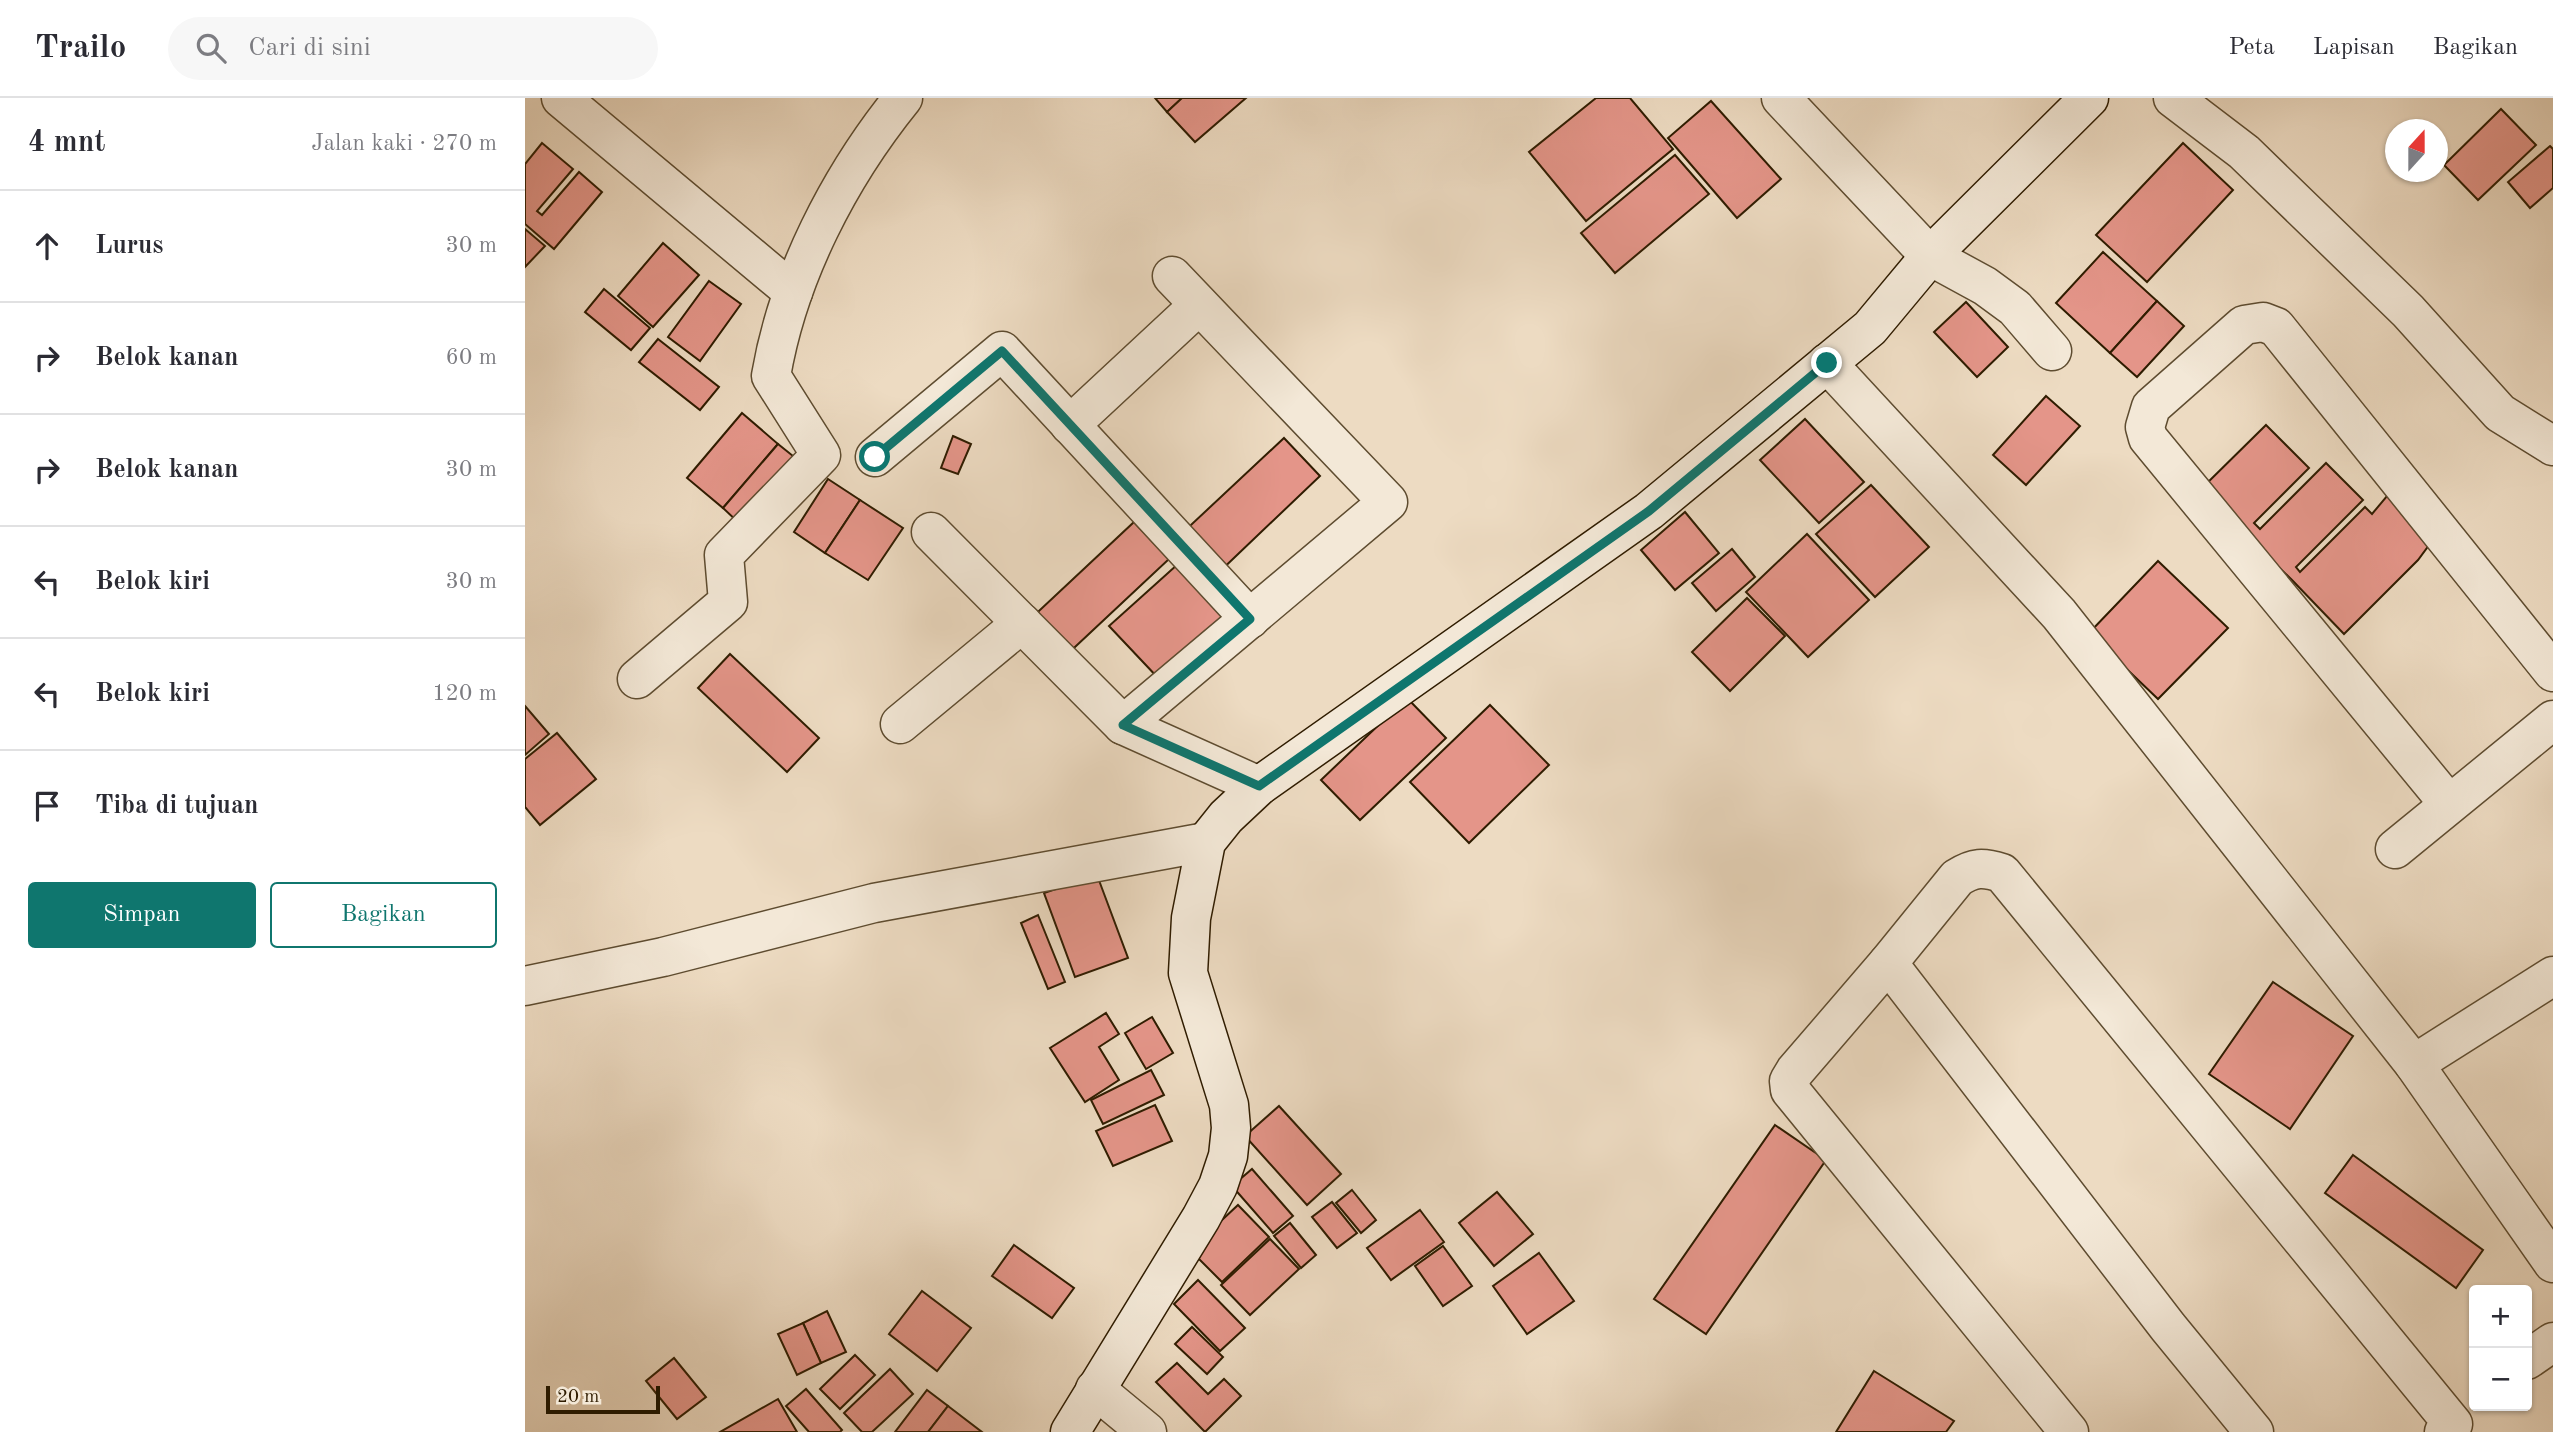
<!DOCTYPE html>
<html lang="id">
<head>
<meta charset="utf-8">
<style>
  :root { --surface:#fff; --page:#f7f7f7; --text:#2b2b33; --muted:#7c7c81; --line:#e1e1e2; --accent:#0f766e }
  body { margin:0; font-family:"Old Standard TT",serif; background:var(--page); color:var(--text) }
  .controls { position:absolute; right:21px; bottom:21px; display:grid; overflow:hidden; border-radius:7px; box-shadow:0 2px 5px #0004 }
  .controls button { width:63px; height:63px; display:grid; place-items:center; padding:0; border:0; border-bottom:2px solid var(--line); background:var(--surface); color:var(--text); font:35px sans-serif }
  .compass { position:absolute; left:1860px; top:21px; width:63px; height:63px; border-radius:50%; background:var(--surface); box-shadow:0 2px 5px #0004; rotate:21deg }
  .scale { position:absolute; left:21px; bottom:18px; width:114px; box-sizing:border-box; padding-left:7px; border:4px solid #2f1c00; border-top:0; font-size:19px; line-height:24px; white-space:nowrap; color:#2f1c00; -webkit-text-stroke:5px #f3e8d7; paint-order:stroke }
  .stop { position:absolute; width:21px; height:21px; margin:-16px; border:5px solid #0f766e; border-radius:50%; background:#fff }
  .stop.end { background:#0f766e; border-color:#fff; box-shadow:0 2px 7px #0008 }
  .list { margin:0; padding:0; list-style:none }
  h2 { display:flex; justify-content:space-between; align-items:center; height:91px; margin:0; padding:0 28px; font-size:30px }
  h2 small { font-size:23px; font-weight:400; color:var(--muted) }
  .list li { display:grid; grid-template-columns:46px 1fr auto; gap:21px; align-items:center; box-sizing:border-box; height:112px; padding:0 28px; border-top:2px solid var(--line) }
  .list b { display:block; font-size:26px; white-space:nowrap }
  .list em { font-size:23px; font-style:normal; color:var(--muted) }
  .actions { display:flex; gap:14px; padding:21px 28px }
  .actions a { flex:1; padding:16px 0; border:2px solid var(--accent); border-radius:7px; text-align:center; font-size:24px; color:var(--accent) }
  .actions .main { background:var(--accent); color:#fff }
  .icon { flex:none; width:38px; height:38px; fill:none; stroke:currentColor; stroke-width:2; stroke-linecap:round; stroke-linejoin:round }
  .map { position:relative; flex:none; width:2028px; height:1334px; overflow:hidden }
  header { display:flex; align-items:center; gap:42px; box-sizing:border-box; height:98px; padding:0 35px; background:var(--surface); border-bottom:2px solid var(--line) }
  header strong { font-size:33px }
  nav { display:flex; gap:38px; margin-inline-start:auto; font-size:24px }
  .search { width:490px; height:63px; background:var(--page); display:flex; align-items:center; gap:18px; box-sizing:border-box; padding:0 24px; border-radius:38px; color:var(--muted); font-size:26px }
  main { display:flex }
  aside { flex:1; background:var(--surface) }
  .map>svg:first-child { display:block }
  .building { fill:#e49589; stroke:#2f1c00; stroke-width:2 }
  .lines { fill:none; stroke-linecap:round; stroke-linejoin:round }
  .street-casing { stroke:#5e4c30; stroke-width:41 }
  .secondary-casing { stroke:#2f1c00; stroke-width:41 }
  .street { stroke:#f3e8d7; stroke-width:38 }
  .secondary { stroke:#f3e8d7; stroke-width:38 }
  .route { stroke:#0f766e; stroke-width:9 }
</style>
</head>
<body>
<header>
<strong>Trailo</strong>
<div class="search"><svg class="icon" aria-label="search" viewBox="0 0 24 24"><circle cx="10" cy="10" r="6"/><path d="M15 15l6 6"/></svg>Cari di sini</div>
<nav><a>Peta</a><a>Lapisan</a><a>Bagikan</a></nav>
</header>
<main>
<aside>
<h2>4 mnt<small>Jalan kaki · 270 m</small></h2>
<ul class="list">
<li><svg class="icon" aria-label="ahead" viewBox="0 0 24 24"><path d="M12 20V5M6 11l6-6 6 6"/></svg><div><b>Lurus</b></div><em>30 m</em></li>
<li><svg class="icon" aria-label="right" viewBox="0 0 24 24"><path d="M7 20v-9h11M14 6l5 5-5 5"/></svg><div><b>Belok kanan</b></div><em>60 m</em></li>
<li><svg class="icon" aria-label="right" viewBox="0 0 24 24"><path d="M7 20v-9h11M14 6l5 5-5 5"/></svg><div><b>Belok kanan</b></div><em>30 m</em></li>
<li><svg class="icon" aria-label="left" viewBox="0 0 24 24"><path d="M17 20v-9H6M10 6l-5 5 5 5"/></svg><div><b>Belok kiri</b></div><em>30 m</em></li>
<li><svg class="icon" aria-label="left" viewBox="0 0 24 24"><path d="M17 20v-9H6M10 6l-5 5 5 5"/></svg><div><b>Belok kiri</b></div><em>120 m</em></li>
<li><svg class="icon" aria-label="arrive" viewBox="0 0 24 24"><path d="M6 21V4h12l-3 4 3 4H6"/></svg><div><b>Tiba di tujuan</b></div></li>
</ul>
<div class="actions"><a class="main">Simpan</a><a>Bagikan</a></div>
</aside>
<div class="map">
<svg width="2028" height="1334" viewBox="0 0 2028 1334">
  <rect width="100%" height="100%" fill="#eddbc2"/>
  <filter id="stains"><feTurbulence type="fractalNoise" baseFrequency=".00286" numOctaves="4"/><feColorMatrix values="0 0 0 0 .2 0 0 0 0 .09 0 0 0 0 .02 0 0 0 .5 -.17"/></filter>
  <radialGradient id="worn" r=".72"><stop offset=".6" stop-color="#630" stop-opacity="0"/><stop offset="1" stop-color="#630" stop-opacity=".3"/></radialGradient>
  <!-- building -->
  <g class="building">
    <path d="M630,0H657L642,14Z"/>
    <path d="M657,0H721L670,44L642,14Z"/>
    <path d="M1071,0H1105L1148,51L1061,123L1004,54Z"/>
    <path d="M1186,3L1256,81L1212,120L1143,40Z"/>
    <path d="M1976,11L2011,47L1953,102L1919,67Z"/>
    <path d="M17,45L48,71L12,113L17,117L54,74L77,94L29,151L0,126V66Z"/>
    <path d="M1658,45L1708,92L1622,184L1571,137Z"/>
    <path d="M2025,48L2028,51V90L2005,110L1983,84Z"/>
    <path d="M1150,57L1184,96L1090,175L1056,135Z"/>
    <path d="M0,131L20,148L0,169Z"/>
    <path d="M138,145L174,177L128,229L93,198Z"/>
    <path d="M1578,154L1632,203L1585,255L1531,205Z"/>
    <path d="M184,183L216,206L175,263L143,239Z"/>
    <path d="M79,191L125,230L106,252L60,214Z"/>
    <path d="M1632,203L1659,228L1612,279L1585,255Z"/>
    <path d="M1441,204L1483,249L1452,279L1409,234Z"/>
    <path d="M133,241L194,289L175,312L114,264Z"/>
    <path d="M1521,298L1555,328L1501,387L1468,357Z"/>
    <path d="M217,315L253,346L198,410L162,380Z"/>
    <path d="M1280,321L1339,384L1294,425L1235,362Z"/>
    <path d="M1741,327L1784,370L1729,425L1735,431L1801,365L1838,402L1771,469L1775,474L1840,409L1847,416L1867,392L1907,443L1893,462L1819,536L1767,482L1674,393Z"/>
    <path d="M428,338L446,346L433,376L416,370Z"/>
    <path d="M759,340L795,378L689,479L652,440Z"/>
    <path d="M253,346L273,362L215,426L198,410Z"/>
    <path d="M303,381L335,402L300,455L269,434Z"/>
    <path d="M1346,387L1404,449L1350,499L1291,436Z"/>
    <path d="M335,402L378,430L343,482L300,455Z"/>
    <path d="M1160,414L1194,455L1150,492L1116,452Z"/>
    <path d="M609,424L644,461L535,563L500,526Z"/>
    <path d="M1282,436L1344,502L1283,559L1221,494Z"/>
    <path d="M1207,451L1230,479L1191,513L1167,485Z"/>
    <path d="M663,457L706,518L635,582L584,528Z"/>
    <path d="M1633,463L1703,530L1633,601L1564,535Z"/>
    <path d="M1222,500L1260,538L1205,593L1167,554Z"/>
    <path d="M205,556L294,640L262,674L173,590Z"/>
    <path d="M882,600L921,640L835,722L796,682Z"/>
    <path d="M965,607L1024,667L944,745L885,684Z"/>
    <path d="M0,608L24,636L0,657Z"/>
    <path d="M32,635L71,681L15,727L0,709V661Z"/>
    <path d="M572,777L603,860L550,879L519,795Z"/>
    <path d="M513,817L540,884L523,891L496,825Z"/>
    <path d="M1748,884L1828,938L1765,1031L1684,976Z"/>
    <path d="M581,915L594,936L574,949L594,982L560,1004L525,950Z"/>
    <path d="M627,919L648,955L621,971L600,935Z"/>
    <path d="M626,972L639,997L578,1026L566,1002Z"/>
    <path d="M630,1007L647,1043L588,1068L571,1033Z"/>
    <path d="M754,1008L816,1076L782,1107L720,1038Z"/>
    <path d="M1250,1027L1301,1062L1181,1236L1129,1201Z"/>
    <path d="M1828,1057L1958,1152L1931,1190L1800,1095Z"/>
    <path d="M727,1071L768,1118L748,1135L707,1088Z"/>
    <path d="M827,1092L851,1122L836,1135L811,1105Z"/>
    <path d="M972,1094L1008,1136L969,1168L934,1125Z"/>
    <path d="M807,1104L832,1135L812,1150L787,1119Z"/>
    <path d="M713,1107L744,1139L697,1184L665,1152Z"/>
    <path d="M895,1112L919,1144L866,1182L842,1150Z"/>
    <path d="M765,1125L791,1157L776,1170L749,1138Z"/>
    <path d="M745,1141L774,1171L725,1217L696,1187Z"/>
    <path d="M489,1147L549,1190L527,1220L467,1178Z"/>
    <path d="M918,1148L947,1188L918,1208L890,1168Z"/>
    <path d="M1014,1155L1049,1203L1002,1236L968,1188Z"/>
    <path d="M673,1182L720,1230L695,1253L649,1206Z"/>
    <path d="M397,1193L446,1230L412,1273L364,1236Z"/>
    <path d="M302,1213L321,1254L296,1265L278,1225Z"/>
    <path d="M278,1225L296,1265L272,1277L253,1236Z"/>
    <path d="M667,1229L698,1259L682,1276L650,1246Z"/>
    <path d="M330,1257L350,1277L315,1311L295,1291Z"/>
    <path d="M149,1260L181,1299L152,1321L121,1283Z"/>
    <path d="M652,1265L683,1296L699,1281L716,1298L680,1334L631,1284Z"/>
    <path d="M365,1271L388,1296L347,1334H337L319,1315Z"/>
    <path d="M1349,1273L1429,1323L1421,1334H1311Z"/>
    <path d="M281,1291L317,1332L315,1334H284L261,1308Z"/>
    <path d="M402,1292L423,1308L403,1334H370Z"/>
    <path d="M253,1301L272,1334H195Z"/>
    <path d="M423,1308L457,1334H403Z"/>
  </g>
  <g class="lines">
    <defs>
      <g id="street">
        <path d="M36,0L268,194"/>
        <path d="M1256,0L1405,158L1460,188L1490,210L1527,253"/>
        <path d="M1648,0L1719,54L1883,213L1975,315L2028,348"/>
        <path d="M1302,265L1534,516L1889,966L2028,1165"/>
        <path d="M545,327L674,207"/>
        <path d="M350,359L477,253L725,521"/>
        <path d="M406,434L598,627L734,688"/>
        <path d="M112,581L203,504L199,457L296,357L246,278C263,178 314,79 378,0"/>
        <path d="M375,626L497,525"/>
        <path d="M598,627L863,404L647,178"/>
        <path d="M1924,706L1623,340L1620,329L1626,309L1719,227L1738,224L1751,229L2028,574"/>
        <path d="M1870,751L2028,622"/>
        <path d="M1363,865L1270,973L1264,983L1265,992L1544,1334"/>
        <path d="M0,888L138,859L349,805L681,744"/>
        <path d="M1889,966L2028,878"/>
        <path d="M2002,1262L2028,1244"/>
        <path d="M570,1291L622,1334"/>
        <path d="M1729,1334L1643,1229L1363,865L1432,780C1449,769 1458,769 1477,775L1928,1326L1919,1334"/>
      </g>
      <path id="secondary" d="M545,1334L676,1120L693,1088L703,1058L706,1030L704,1007L663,875L666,820L681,744L701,719L734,688L1124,413L1345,230L1405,158L1564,0"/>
    </defs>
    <!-- street casing -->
    <use href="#street" class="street-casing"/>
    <!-- secondary casing -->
    <use href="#secondary" class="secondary-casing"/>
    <!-- street -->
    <use href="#street" class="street"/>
    <!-- secondary -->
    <use href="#secondary" class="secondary"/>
  </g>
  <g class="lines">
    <!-- route -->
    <path class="route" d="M350,359L477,253L725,521L598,627L734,688L1124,413L1302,265"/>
  </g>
  <rect width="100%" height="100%" filter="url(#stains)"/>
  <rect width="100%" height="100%" fill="url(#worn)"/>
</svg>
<div class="controls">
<button>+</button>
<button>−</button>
</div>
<svg class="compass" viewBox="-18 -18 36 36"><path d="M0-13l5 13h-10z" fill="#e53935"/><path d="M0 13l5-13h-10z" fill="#7c7c81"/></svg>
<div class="scale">20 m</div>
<div class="stop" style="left:350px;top:359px"></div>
<div class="stop end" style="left:1302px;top:265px"></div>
</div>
</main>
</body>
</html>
